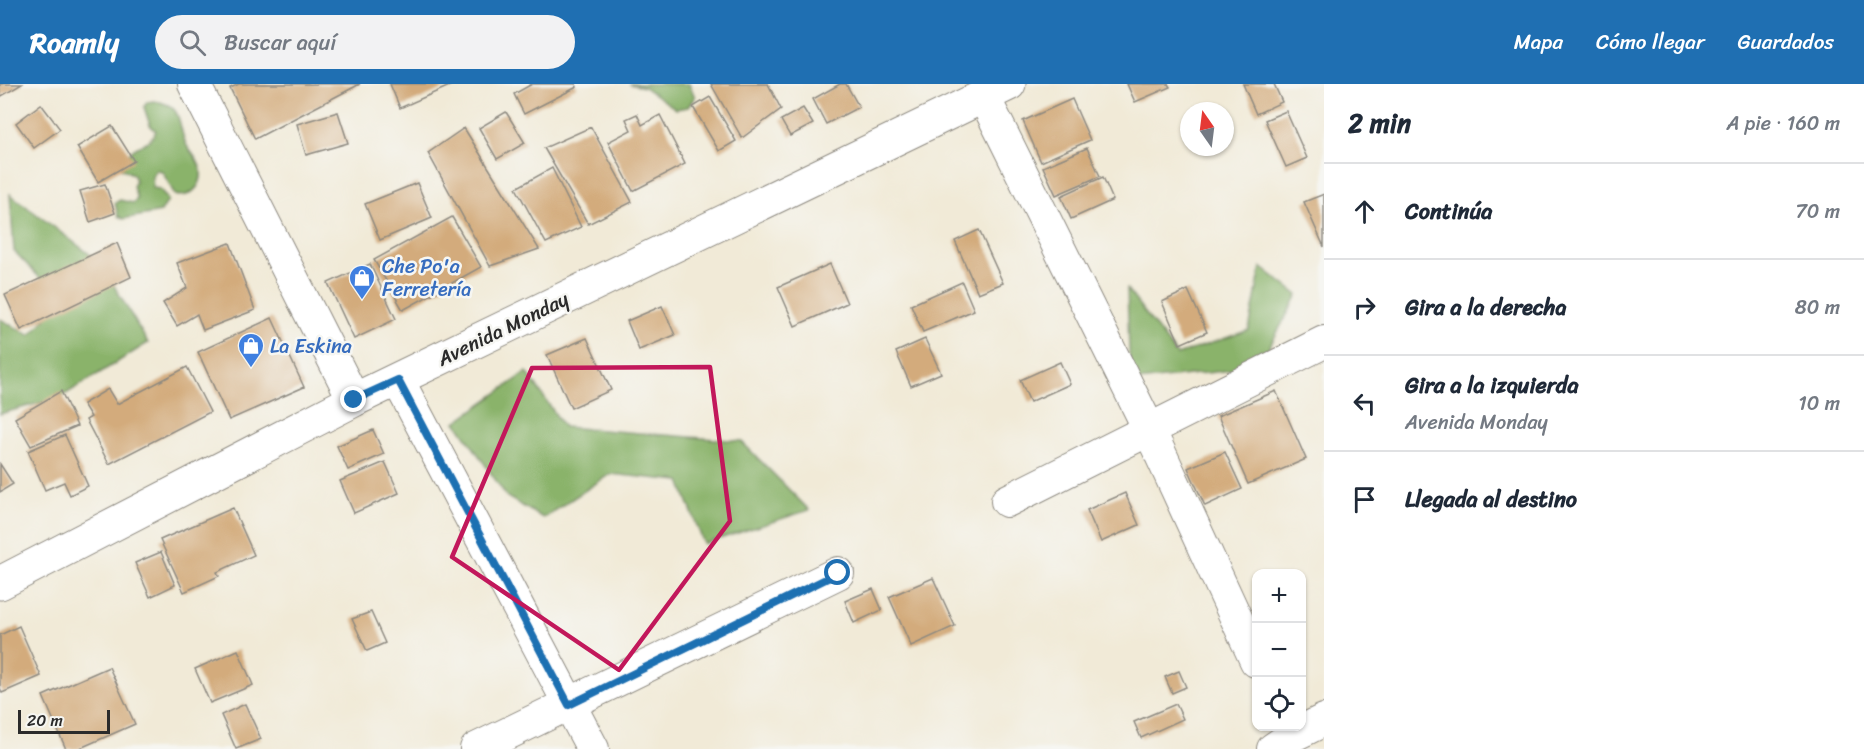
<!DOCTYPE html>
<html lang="es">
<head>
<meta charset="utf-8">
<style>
  :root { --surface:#fff; --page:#f2f2f3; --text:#1f2937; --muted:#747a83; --line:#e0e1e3; --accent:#1f6fb2 }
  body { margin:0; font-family:Sriracha,sans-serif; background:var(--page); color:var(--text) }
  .controls { position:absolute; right:18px; bottom:18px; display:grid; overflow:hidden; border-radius:12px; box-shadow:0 2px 4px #0004 }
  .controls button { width:54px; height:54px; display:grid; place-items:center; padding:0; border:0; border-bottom:2px solid var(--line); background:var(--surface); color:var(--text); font:30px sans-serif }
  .compass { position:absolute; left:1180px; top:18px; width:54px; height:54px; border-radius:50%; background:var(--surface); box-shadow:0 2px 4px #0004; rotate:346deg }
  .scale { position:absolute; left:18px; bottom:15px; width:92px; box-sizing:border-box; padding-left:6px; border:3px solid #2b2b2b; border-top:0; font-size:16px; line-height:21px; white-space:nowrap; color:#2b2b2b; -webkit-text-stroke:4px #f6f6f2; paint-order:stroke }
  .stop { position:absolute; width:18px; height:18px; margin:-14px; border:4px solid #1f6fb2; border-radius:50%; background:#fff }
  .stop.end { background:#1f6fb2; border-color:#fff; box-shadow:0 2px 6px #0008 }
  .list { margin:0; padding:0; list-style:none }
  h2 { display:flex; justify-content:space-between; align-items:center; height:78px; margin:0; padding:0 24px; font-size:26px }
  h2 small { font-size:20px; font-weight:400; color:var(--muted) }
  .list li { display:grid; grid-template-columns:39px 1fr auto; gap:18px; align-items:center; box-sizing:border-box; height:96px; padding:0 24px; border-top:2px solid var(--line) }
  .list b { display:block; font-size:22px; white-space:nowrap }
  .list p { margin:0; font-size:20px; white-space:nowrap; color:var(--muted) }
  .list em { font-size:20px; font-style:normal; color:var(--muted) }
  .icon { flex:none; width:33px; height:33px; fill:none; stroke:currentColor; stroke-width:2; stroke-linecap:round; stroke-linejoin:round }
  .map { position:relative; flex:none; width:1324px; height:665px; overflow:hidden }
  header { display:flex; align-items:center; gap:36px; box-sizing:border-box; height:84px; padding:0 30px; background:var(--accent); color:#fff }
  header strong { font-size:28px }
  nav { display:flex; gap:33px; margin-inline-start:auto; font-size:21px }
  .search { width:420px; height:54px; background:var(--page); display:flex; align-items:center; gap:15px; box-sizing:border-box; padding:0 21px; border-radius:33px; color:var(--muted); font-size:22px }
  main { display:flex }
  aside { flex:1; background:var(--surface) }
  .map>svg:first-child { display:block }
  .forest { fill:#8ab36a; stroke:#5a6f4a; stroke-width:1.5 }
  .building { fill:#d3ab7c }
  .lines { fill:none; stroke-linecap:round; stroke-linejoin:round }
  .minor-casing { stroke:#8e8a81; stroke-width:34 }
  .major-casing { stroke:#8e8a81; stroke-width:35 }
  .minor { stroke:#fff; stroke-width:32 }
  .major { stroke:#fff; stroke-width:33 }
  .route { stroke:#1f6fb2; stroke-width:8 }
  .marked { fill:none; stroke:#c2185b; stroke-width:4.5; stroke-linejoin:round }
  .labels { text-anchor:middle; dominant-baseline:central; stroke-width:5; stroke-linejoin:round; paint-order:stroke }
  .shop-label { font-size:20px; fill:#366cbe; stroke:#f6f6f2; text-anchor:start }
  .street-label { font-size:20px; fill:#2b2b2b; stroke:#f6f6f2 }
</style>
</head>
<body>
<header>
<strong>Roamly</strong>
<div class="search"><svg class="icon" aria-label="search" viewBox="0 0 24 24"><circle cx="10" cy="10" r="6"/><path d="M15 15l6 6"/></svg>Buscar aquí</div>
<nav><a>Mapa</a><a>Cómo llegar</a><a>Guardados</a></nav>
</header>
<main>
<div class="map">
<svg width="1324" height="665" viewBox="0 0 1324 665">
  <rect width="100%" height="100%" fill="#f6f6f2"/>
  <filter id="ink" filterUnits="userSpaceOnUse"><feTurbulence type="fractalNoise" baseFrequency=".0167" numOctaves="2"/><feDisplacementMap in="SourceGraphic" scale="12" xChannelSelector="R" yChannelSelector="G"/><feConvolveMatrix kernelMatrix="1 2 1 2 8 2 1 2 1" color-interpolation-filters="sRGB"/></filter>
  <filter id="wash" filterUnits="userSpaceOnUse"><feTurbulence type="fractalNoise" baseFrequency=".008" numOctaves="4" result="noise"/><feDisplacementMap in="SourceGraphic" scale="24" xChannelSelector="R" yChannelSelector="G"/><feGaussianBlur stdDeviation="1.35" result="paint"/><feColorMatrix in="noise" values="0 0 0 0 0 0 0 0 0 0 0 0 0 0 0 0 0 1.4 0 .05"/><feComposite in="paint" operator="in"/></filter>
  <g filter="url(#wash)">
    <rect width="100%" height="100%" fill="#f1ead7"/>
    <!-- forest -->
    <g class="forest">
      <path d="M629,0H689L695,13L688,23L676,25L644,3Z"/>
      <path d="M154,17C186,21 176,41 187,62C192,70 200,77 201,87C203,102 190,115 175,111L162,87L156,86L152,92L153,104L160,105L168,116L161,128L123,135L118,132L115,119L120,116L133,119L137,115L133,103L135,97L134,91L121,84C130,57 148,65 156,47L150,41L144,23L147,18Z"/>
      <path d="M10,110L100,178L148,259L61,313L0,330V235L30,251L62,217L14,167Z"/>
      <path d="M1261,183L1298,211L1258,283L1130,298L1127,205L1177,271L1249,246Z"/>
      <path d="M527,288L564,343L741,357L809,426L704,460L680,397L610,390L543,434L507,413L456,338Z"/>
    </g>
    <g id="blocks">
      <!-- building -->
      <g class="building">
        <path d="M0,0H22L0,13Z"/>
        <path d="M239,0H360L255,55L230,4Z"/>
        <path d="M390,0H454L400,24Z"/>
        <path d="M532,0H576L577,3L524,30L514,10Z"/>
        <path d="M711,0H768L781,25L742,54Z"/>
        <path d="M840,0H846L859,23L826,40L813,15Z"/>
        <path d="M1127,0H1168L1170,3L1135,18Z"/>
        <path d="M1243,0H1274L1282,18L1256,30Z"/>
        <path d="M710,13L736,57L719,67L693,23Z"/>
        <path d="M1072,15L1090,56L1041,78L1023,37Z"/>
        <path d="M41,20L60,45L34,64L16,39Z"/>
        <path d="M803,24L813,40L790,52L781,36Z"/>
        <path d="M1286,27L1307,74L1286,83L1265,36Z"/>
        <path d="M338,28L348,59L306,71L297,40Z"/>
        <path d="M506,28L525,59L497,75L479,44Z"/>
        <path d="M637,30L642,41L660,31L685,80L633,107L608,58L631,46L626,35Z"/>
        <path d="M112,42L134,77L98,98L77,63Z"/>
        <path d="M591,43L632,118L588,140L544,64Z"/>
        <path d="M464,44L539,165L490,182L428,69Z"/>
        <path d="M1087,64L1100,92L1056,111L1043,83Z"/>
        <path d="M552,84L581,143L546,159L516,104Z"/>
        <path d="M1103,93L1113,116L1071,135L1061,112Z"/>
        <path d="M417,99L432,134L380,156L365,120Z"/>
        <path d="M105,100L115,129L90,138L80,107Z"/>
        <path d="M1324,110V163L1304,118Z"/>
        <path d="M452,133L481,183L403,226L374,176Z"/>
        <path d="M979,146L1003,199L978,209L955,157Z"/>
        <path d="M117,159L131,193L21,246L5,211Z"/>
        <path d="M230,159L255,226L203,246L197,230L177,242L163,219L187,204L177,179Z"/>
        <path d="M370,180L396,235L354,255L328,199Z"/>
        <path d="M830,180L847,219L795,242L778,203Z"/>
        <path d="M962,198L974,226L923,248L911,221Z"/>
        <path d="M1188,206L1207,248L1180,260L1162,218Z"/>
        <path d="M662,222L675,251L639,266L627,237Z"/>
        <path d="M272,234L304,303L229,336L198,268Z"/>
        <path d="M587,254L611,306L571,324L547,271Z"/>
        <path d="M925,255L941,289L911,302L896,268Z"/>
        <path d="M1060,278L1070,300L1030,318L1020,296Z"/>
        <path d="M187,283L210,328L109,380L86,336L91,333L83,320L108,305L117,320Z"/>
        <path d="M61,307L77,342L31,362L15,334Z"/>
        <path d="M1276,307L1306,375L1248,400L1218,332Z"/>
        <path d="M373,346L384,370L348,386L337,362Z"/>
        <path d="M65,351L88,402L70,411L64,398L45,406L28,367Z"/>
        <path d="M1225,368L1242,405L1205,422L1188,384Z"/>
        <path d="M385,378L399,409L354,429L340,397Z"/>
        <path d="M0,380L13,400L0,408Z"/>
        <path d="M1125,409L1139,441L1101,458L1087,426Z"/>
        <path d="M233,424L254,471L217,488L219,492L184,508L160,456Z"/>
        <path d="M161,468L175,501L150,513L135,479Z"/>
        <path d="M933,494L955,542L911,562L889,513Z"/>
        <path d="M873,505L882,526L854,539L845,517Z"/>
        <path d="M371,528L385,559L367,567L352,535Z"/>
        <path d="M19,542L41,592L2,609L0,604V551Z"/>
        <path d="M238,566L253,601L210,619L195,585Z"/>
        <path d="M109,583L135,640L78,665H66L43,612Z"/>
        <path d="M1179,587L1186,603L1172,609L1165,593Z"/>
        <path d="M245,620L261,655L236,665L221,631Z"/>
        <path d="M1176,620L1183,635L1141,654L1134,638Z"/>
      </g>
    </g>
  </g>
  <g filter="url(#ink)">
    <use href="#blocks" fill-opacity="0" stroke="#8e8a81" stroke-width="1.5"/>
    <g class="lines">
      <defs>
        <g id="minor">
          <path d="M194,0L354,316"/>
          <path d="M984,13L1149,345L1256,577"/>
          <path d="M398,296L593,665"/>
          <path d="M1007,417L1324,258"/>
          <path d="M476,665L838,489"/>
          <path d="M1273,665L1292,652L1324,636"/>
        </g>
        <path id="major" d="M0,499L354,316L1009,0"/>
      </defs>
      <!-- minor casing -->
      <use href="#minor" class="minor-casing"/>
      <!-- major casing -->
      <use href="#major" class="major-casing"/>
      <!-- minor -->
      <use href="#minor" class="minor"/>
      <!-- major -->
      <use href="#major" class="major"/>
    </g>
  </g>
  <g class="lines" filter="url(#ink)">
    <!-- route -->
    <path class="route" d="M354,316L398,296L569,621L838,489"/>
  </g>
  <!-- marked area -->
  <path class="marked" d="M710,283L730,437L619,586L452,473L532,284Z"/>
  <!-- icons -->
  <defs>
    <symbol id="shop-pin" viewBox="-11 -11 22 30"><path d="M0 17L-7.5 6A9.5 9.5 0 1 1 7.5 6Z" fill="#3f7fe0" stroke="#f6f6f2"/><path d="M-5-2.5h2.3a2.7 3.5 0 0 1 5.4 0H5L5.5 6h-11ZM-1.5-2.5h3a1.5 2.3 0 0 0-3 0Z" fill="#fff"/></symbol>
  </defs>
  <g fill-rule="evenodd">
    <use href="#shop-pin" x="347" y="179" width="30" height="40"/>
    <use href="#shop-pin" x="236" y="247" width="30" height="40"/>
  </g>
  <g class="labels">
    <!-- shop labels -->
    <g class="shop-label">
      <text x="382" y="182">Che Po'a<tspan x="382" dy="23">Ferretería</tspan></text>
      <text x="270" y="262">La Eskina</text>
    </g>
    <!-- street labels -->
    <g class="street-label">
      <text transform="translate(503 245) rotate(-26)">Avenida Monday</text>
    </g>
  </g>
</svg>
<div class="controls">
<button>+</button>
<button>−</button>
<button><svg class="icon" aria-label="locate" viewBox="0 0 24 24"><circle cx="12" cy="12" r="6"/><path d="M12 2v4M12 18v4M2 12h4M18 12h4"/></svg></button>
</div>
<svg class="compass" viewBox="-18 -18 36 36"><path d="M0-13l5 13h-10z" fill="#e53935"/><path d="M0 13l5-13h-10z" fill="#747a83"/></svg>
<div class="scale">20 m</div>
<div class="stop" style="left:838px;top:489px"></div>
<div class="stop end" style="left:354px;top:316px"></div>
</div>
<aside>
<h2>2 min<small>A pie · 160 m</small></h2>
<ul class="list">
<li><svg class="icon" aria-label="ahead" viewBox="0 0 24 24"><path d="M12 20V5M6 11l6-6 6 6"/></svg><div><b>Continúa</b></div><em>70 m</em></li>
<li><svg class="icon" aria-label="right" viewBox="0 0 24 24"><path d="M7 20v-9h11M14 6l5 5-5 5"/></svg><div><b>Gira a la derecha</b></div><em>80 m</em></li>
<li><svg class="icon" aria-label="left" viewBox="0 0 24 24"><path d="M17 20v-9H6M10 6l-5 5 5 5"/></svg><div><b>Gira a la izquierda</b><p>Avenida Monday</p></div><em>10 m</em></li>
<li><svg class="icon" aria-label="arrive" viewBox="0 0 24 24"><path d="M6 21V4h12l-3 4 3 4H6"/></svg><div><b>Llegada al destino</b></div></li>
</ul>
</aside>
</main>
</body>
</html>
